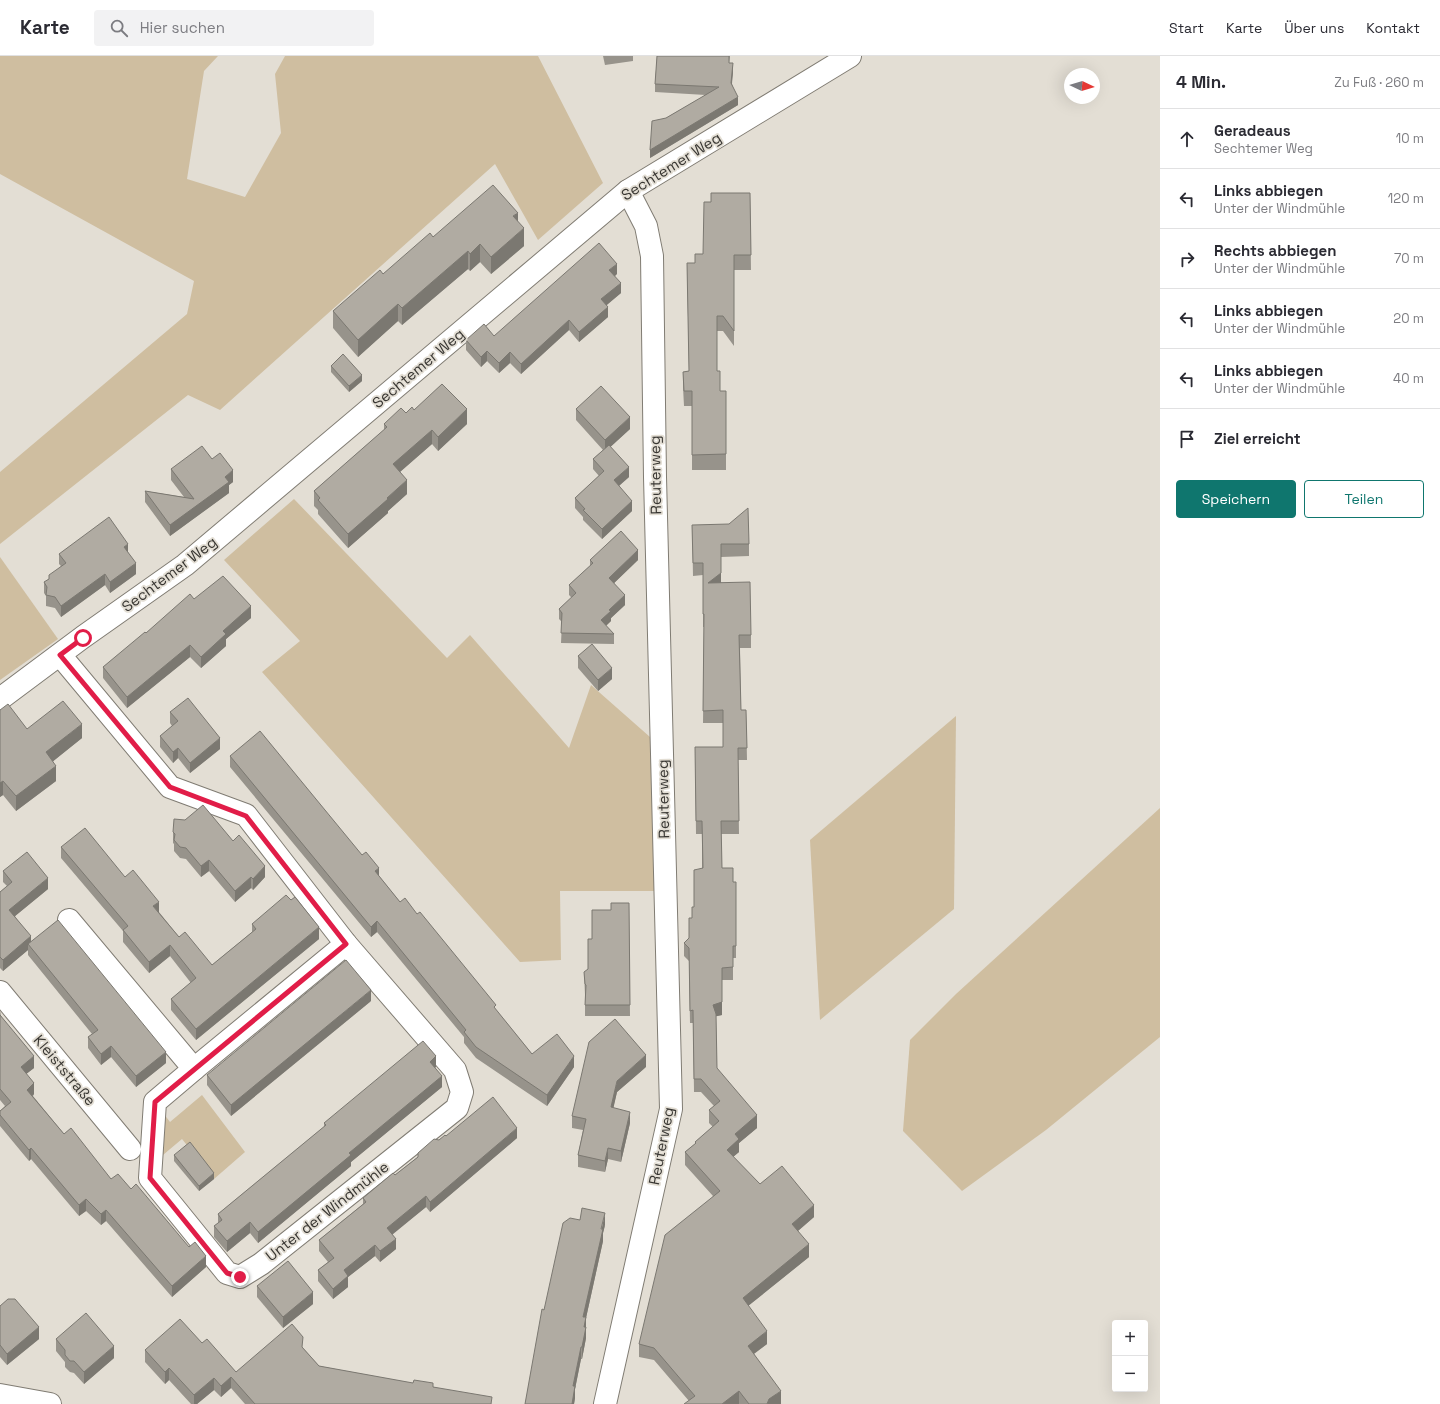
<!DOCTYPE html>
<html lang="de">
<head>
<meta charset="utf-8">
<style>
  :root { --surface:#fff; --page:#f2f2f3; --text:#2b2b33; --muted:#7c7c81; --line:#e1e1e2; --accent:#0f766e }
  body { margin:0; font-family:"Space Grotesk",sans-serif; background:var(--page); color:var(--text) }
  .controls { position:absolute; right:12px; bottom:12px; display:grid; overflow:hidden; border-radius:4px; box-shadow:0 4px 16px #0002 }
  .controls button { width:36px; height:36px; display:grid; place-items:center; padding:0; border:0; border-bottom:1px solid var(--line); background:var(--surface); color:var(--text); font:20px sans-serif }
  .compass { position:absolute; left:1064px; top:12px; width:36px; height:36px; border-radius:50%; background:var(--surface); box-shadow:0 4px 16px #0002; rotate:94deg }
  .stop { position:absolute; width:12px; height:12px; margin:-9px; border:3px solid #e11d48; border-radius:50%; background:#fff }
  .stop.end { background:#e11d48; border-color:#fff; box-shadow:0 1px 4px #0008 }
  .list { margin:0; padding:0; list-style:none }
  h2 { display:flex; justify-content:space-between; align-items:center; height:52px; margin:0; padding:0 16px; font-size:17px }
  h2 small { font-size:13px; font-weight:400; color:var(--muted) }
  .list li { display:grid; grid-template-columns:26px 1fr auto; gap:12px; align-items:center; box-sizing:border-box; height:60px; padding:0 16px; border-top:1px solid var(--line) }
  .list b { display:block; font-size:15px; white-space:nowrap }
  .list p { margin:0; font-size:13px; white-space:nowrap; color:var(--muted) }
  .list em { font-size:13px; font-style:normal; color:var(--muted) }
  .actions { display:flex; gap:8px; padding:12px 16px }
  .actions a { flex:1; padding:9px 0; border:1px solid var(--accent); border-radius:4px; text-align:center; font-size:14px; color:var(--accent) }
  .actions .main { background:var(--accent); color:#fff }
  .icon { flex:none; width:22px; height:22px; fill:none; stroke:currentColor; stroke-width:2; stroke-linecap:round; stroke-linejoin:round }
  .map { position:relative; flex:none; width:1160px; height:1348px; overflow:hidden }
  header { display:flex; align-items:center; gap:24px; box-sizing:border-box; height:56px; padding:0 20px; background:var(--surface); border-bottom:1px solid var(--line) }
  header strong { font-size:19px }
  nav { display:flex; gap:22px; margin-inline-start:auto; font-size:14px }
  .search { width:280px; height:36px; background:var(--page); display:flex; align-items:center; gap:10px; box-sizing:border-box; padding:0 14px; border-radius:4px; color:var(--muted); font-size:15px }
  main { display:flex }
  aside { flex:1; background:var(--surface) }
  .map>svg:first-child { display:block }
  .green { fill:#cfbea0 }
  .lines { fill:none; stroke-linecap:round; stroke-linejoin:round }
  .minor-casing { stroke:#807c73; stroke-width:24 }
  .minor { stroke:#fff; stroke-width:22 }
  .wall { fill:#97938b }
  .shaded-wall { fill:#7b7871 }
  .building { fill:#b0aba2; stroke:#7b7871 }
  .route { stroke:#e11d48; stroke-width:5 }
  .labels { text-anchor:middle; dominant-baseline:central; stroke-width:3.5; stroke-linejoin:round; paint-order:stroke }
  .street-label { font-size:15px; fill:#393733; stroke:#e3ded4 }
</style>
</head>
<body>
<header>
<strong>Karte</strong>
<div class="search"><svg class="icon" aria-label="search" viewBox="0 0 24 24"><circle cx="10" cy="10" r="6"/><path d="M15 15l6 6"/></svg>Hier suchen</div>
<nav><a>Start</a><a>Karte</a><a>Über uns</a><a>Kontakt</a></nav>
</header>
<main>
<div class="map">
<svg width="1160" height="1348" viewBox="0 0 1160 1348">
  <rect width="100%" height="100%" fill="#e3ded4"/>
  <!-- green -->
  <g class="green">
    <path d="M0,0H218L204,15L187,123L245,141L281,77L275,18L285,0H538L603,127L538,184L495,108L220,354L188,339L0,488V416L187,258L194,225L0,118Z"/>
    <path d="M294,443L447,602L470,579L569,692L591,629L650,681L655,835H560L561,904L520,906L262,616L300,585L224,504Z"/>
    <path d="M0,501L58,583L0,624Z"/>
    <path d="M956,660L954,853L820,964L810,784Z"/>
    <path d="M1160,752V981L1046,1074L962,1135L903,1075L910,984L956,938Z"/>
    <path d="M202,1039L245,1096L214,1123L182,1083L157,1104L161,1054L170,1066Z"/>
  </g>
  <g class="lines">
    <defs>
      <g id="minor">
        <path d="M60,599L170,731L246,759L346,888L455,1014L462,1036L457,1052L261,1208L240,1221L227,1217L150,1122L155,1046L194,1013L69,864"/>
        <path d="M0,643L83,581L185,509L628,135L850,0"/>
        <path d="M0,936L130,1093"/>
        <path d="M194,1013L346,888"/>
        <path d="M0,1339L50,1348"/>
        <path d="M605,1348L671,1053L655,421L652,200L646,170L628,135"/>
      </g>
    </defs>
    <!-- minor casing -->
    <use href="#minor" class="minor-casing"/>
    <!-- minor -->
    <use href="#minor" class="minor"/>
  </g>
  <!-- wall -->
  <g class="wall">
    <path d="M603,0H633V5L605,9Z"/>
    <path d="M657,0H730L729,7L733,15L732,28L738,49L650,102L666,62L706,39L655,36V28Z"/>
    <path d="M750,137L751,214H734V290L723,275H717V315L720,335H726V414H692V350H684L683,331V316L689,315L687,207H695L703,198L711,146Z"/>
    <path d="M433,181L524,190L491,218L480,206L470,215L468,213L402,269L398,265L358,301L333,272V255Z"/>
    <path d="M617,218L615,220L621,237L606,249L608,261L579,286L569,274L521,318L510,307L499,317L487,305L481,311L466,294V284L494,280Z"/>
    <path d="M331,310L362,325L349,336L331,316Z"/>
    <path d="M576,353L630,373L610,391L629,421L619,430L632,455L602,483L583,464V461L575,452V442L599,420L593,413V403L603,394L576,364Z"/>
    <path d="M414,354L467,368L438,395L432,388L400,416L407,438L388,455V457L348,492L318,458V454L314,450V435L384,374V368L406,357Z"/>
    <path d="M212,403L233,426L229,429V437L170,480L145,446V435L184,441L171,424V413Z"/>
    <path d="M692,469L749,488V500L721,501V526L751,579V592H740L741,654H746L747,704H738L739,778H721L722,812L733,826H736V902H733V924H722V959L716,960L717,1012L757,1072L739,1087V1096L733,1101L760,1128L814,1161L798,1175L809,1201L748,1250L767,1288L754,1298L781,1348H740L689,1345L654,1304L639,1301V1288L713,1140L685,1109V1096L695,1088V1086L713,1071L709,1067V1054L714,1050L701,1036H694L693,967H690L689,905L684,900V887L689,882L692,862L702,812V778H696L695,691H723V667H703L704,571H703V519L693,520Z"/>
    <path d="M128,496L136,518L110,537L105,529L61,561L55,552L46,550V540L44,537V526L49,523L61,510L59,508V498Z"/>
    <path d="M590,504H638L614,527L625,549L611,562V565L606,570L614,578V588L561,587L562,566L559,563V553L572,542L569,539V529L590,510Z"/>
    <path d="M194,543L251,562L226,583V590L201,612L190,601L127,652L103,622V611L146,577Z"/>
    <path d="M578,600L612,623L598,635L578,612Z"/>
    <path d="M0,654L27,673L82,682L53,705L56,725L16,755L3,739L0,741Z"/>
    <path d="M170,656L220,693L190,717L178,702L173,707L160,691V680L172,670L170,667Z"/>
    <path d="M230,700L379,820L400,846L496,954L532,998L574,1011L547,1050L476,1002L464,987V981L377,876L371,881L230,711Z"/>
    <path d="M173,776L233,785L265,821L253,834L251,832L235,846L209,815L201,821L186,803L180,802L174,795V788L173,787Z"/>
    <path d="M61,791L125,821L159,856L179,881L212,909L252,876V868L319,883L196,984L171,954V943L191,927L170,900L149,917L123,886V875L61,802Z"/>
    <path d="M3,815L48,833L15,860L31,885L166,1007L136,1031L111,1001L101,1009L88,992V981L92,978L28,899V894L3,915L0,912V836L7,830L3,826Z"/>
    <path d="M629,847L630,960H585V939L584,916L588,914L592,883L611,854Z"/>
    <path d="M371,945L231,1060L207,1029V1019Z"/>
    <path d="M0,954L1,960L34,1012L26,1018L34,1038L33,1040L64,1078L111,1123L131,1133L206,1211L172,1241L106,1165L101,1169L86,1155L79,1160L31,1103L29,1105L0,1070V1055L5,1050L0,1044Z"/>
    <path d="M436,1011L435,1012L442,1031L351,1106V1110L258,1187L250,1177L227,1196L214,1181V1170L218,1167V1158L324,1071V1067Z"/>
    <path d="M646,1011L617,1036L613,1052L630,1067L621,1106L608,1103L605,1116L578,1111V1099L583,1074L572,1072V1060Z"/>
    <path d="M446,1080L517,1082L430,1156L426,1151L392,1178L396,1193L380,1206L375,1200L348,1221V1231L333,1243L318,1225V1214L328,1206L319,1195V1184L363,1148V1142L395,1119L439,1084Z"/>
    <path d="M174,1099L214,1123L199,1135L174,1105Z"/>
    <path d="M605,1169L603,1177V1185L586,1262V1282L582,1303H581L575,1333V1342L574,1348H525L544,1254Z"/>
    <path d="M257,1230L313,1248L283,1272L257,1241Z"/>
    <path d="M0,1250L39,1283L7,1309L0,1301Z"/>
    <path d="M56,1283L114,1302L84,1328L74,1317L70,1316L65,1311V1306L56,1295Z"/>
    <path d="M202,1287L236,1316L303,1292L319,1310L433,1331L492,1348H245L231,1332L221,1341L214,1334L197,1348H191L169,1324L165,1328L145,1306V1294Z"/>
  </g>
  <!-- shaded-wall -->
  <g class="shaded-wall">
    <path d="M733,7V15L731,35V27Z"/>
    <path d="M738,41V49L650,102V94Z"/>
    <path d="M518,157V174L513,160Z"/>
    <path d="M524,172V190L491,218V201Z"/>
    <path d="M480,188V206L470,215V198Z"/>
    <path d="M468,195V213L402,269V252Z"/>
    <path d="M617,208V218L609,225V214Z"/>
    <path d="M621,227V237L601,254V243Z"/>
    <path d="M398,248V265L358,301V284Z"/>
    <path d="M608,251V261L579,286V276Z"/>
    <path d="M569,264V274L521,318V308Z"/>
    <path d="M487,295V305L481,311V301Z"/>
    <path d="M510,296V307L499,317V307Z"/>
    <path d="M362,319V325L349,336V330Z"/>
    <path d="M467,353V368L438,395V381Z"/>
    <path d="M630,361V373L605,396V384Z"/>
    <path d="M432,374V388L393,422V408Z"/>
    <path d="M629,411V421L614,434V424Z"/>
    <path d="M233,414V426L229,429V437L170,480V469L225,421Z"/>
    <path d="M407,424V438L388,455V457L348,492V478Z"/>
    <path d="M632,445V455L602,483V473Z"/>
    <path d="M128,488V499L124,491Z"/>
    <path d="M638,494V504L609,532V522Z"/>
    <path d="M136,507V518L110,537V526Z"/>
    <path d="M721,517V529L708,527Z"/>
    <path d="M105,518V529L61,561V550Z"/>
    <path d="M625,539V549L611,562V565L601,574V564L609,554Z"/>
    <path d="M251,550V562L226,583V590L201,612V601L223,575Z"/>
    <path d="M190,589V601L127,652V641Z"/>
    <path d="M612,612V623L598,635V624Z"/>
    <path d="M82,668V682L46,711V696Z"/>
    <path d="M220,682V693L190,717V707Z"/>
    <path d="M178,692V702L173,707V696Z"/>
    <path d="M56,710V725L16,755V740Z"/>
    <path d="M3,725V739L0,741V727Z"/>
    <path d="M209,804V815L201,821V810Z"/>
    <path d="M265,810V821L253,834V823Z"/>
    <path d="M379,812V822L375,815Z"/>
    <path d="M251,821V832L235,846V835Z"/>
    <path d="M48,822V833L9,865V854Z"/>
    <path d="M159,846V857L153,850Z"/>
    <path d="M377,865V876L371,881V871Z"/>
    <path d="M319,871V883L196,984V973Z"/>
    <path d="M31,880V891L28,888V894L3,915V904Z"/>
    <path d="M170,889V900L149,917V906Z"/>
    <path d="M722,924V959L713,961V949Z"/>
    <path d="M371,934V945L231,1060V1049Z"/>
    <path d="M111,990V1001L101,1009V998Z"/>
    <path d="M166,996V1007L136,1031V1020Z"/>
    <path d="M646,999V1011L617,1036L611,1063V1051L617,1025Z"/>
    <path d="M34,1000V1012L21,1022V1011Z"/>
    <path d="M436,1000V1011L430,1016V1006Z"/>
    <path d="M574,1000V1011L547,1050V1039Z"/>
    <path d="M442,1020V1031L351,1106V1110L258,1187V1176L349,1097Z"/>
    <path d="M34,1027V1038L27,1045V1034Z"/>
    <path d="M630,1056V1067L621,1106V1095Z"/>
    <path d="M757,1059V1072L739,1087V1096L727,1106V1094L735,1078Z"/>
    <path d="M517,1072V1082L430,1156V1146Z"/>
    <path d="M31,1092V1103L29,1105V1094Z"/>
    <path d="M608,1092V1103L605,1116V1105Z"/>
    <path d="M214,1117V1123L199,1135V1130Z"/>
    <path d="M426,1140V1151L387,1183V1172Z"/>
    <path d="M86,1143V1155L79,1160V1149Z"/>
    <path d="M814,1149V1161L792,1180V1168Z"/>
    <path d="M106,1154V1165L101,1169V1158Z"/>
    <path d="M605,1157V1169L603,1177V1185L586,1262V1282L582,1303L583,1261Z"/>
    <path d="M250,1166V1177L227,1196V1185Z"/>
    <path d="M396,1183V1193L380,1206V1195Z"/>
    <path d="M809,1188V1201L743,1254V1242Z"/>
    <path d="M375,1189V1200L348,1221V1231L333,1243V1233L344,1214Z"/>
    <path d="M206,1200V1211L172,1241V1230Z"/>
    <path d="M313,1236V1248L283,1272V1261Z"/>
    <path d="M39,1271V1283L7,1309V1298Z"/>
    <path d="M767,1275V1288L748,1302V1290Z"/>
    <path d="M114,1290V1302L84,1328V1316Z"/>
    <path d="M581,1291V1303L575,1333V1342L574,1348H572L573,1330Z"/>
    <path d="M169,1312V1324L165,1328V1316Z"/>
    <path d="M231,1321V1332L221,1341V1330Z"/>
    <path d="M214,1322V1334L197,1348H194V1339Z"/>
    <path d="M739,1335V1348H722Z"/>
    <path d="M781,1335V1348H767L769,1343Z"/>
  </g>
  <!-- building -->
  <g class="building">
    <path d="M657,0H729V7H733L731,27L738,41L650,94L652,65L666,62L719,31L655,28Z"/>
    <path d="M493,129L518,157L513,160L524,172L491,201L480,188L470,198L468,195L402,252L398,248L358,284L333,255L380,214L383,218L430,177L433,181Z"/>
    <path d="M711,137H750L751,199H734V275L723,260H717V315H720V335H726V398L692,399V335H684L683,316L689,315L687,207H695V198H703L704,146H711Z"/>
    <path d="M599,187L617,208L609,214L621,227L601,243L608,251L579,276L569,264L521,308L510,296L499,307L487,295L481,301L466,284L484,268L494,280Z"/>
    <path d="M343,298L362,319L349,330L331,310Z"/>
    <path d="M442,328L467,353L438,381L432,374L393,408L407,424L387,442L388,443L348,478L318,444L320,442L314,435L387,371L384,368L401,352L406,357L412,351L414,354Z"/>
    <path d="M601,330L630,361L605,384L576,353Z"/>
    <path d="M609,389L629,411L614,424L632,445L602,473L583,454L585,453L575,442L604,415L593,403Z"/>
    <path d="M202,390L212,403L220,397L233,414L225,421L229,426L170,469L145,435L194,443L171,413Z"/>
    <path d="M748,452L749,488H721V517L708,527L750,526L751,579H739L741,654H746L747,692H738L739,765H721L722,812H733V826H736V890H733V911L722,912V946L713,949L716,958L717,1012L757,1059L735,1078L739,1083L727,1094L760,1128L782,1110L814,1149L792,1168L809,1188L743,1242L767,1275L748,1290L781,1335L769,1343L767,1348H749L739,1335L722,1348H684L695,1340L654,1292L639,1288L665,1179L720,1135L685,1096L696,1087L695,1086L719,1065L709,1054L720,1045L701,1023H694L693,954L690,955L689,892L684,887L689,882V862H692V851H694V814L703,812L702,765H696L695,691H723V654L703,655L704,558H703V507H693L692,469L729,468Z"/>
    <path d="M109,461L128,488L124,491L136,507L110,526L105,518L61,550L55,541L46,539L47,531L44,526L49,523V519L66,507L59,498Z"/>
    <path d="M621,475L638,494L609,522L625,539L609,554L611,555L601,564L614,578L561,577L562,557L559,553L576,537L569,529L593,507L590,504Z"/>
    <path d="M223,520L251,550L223,575L226,578L201,601L190,589L127,641L103,611L145,576L146,577L190,538L194,543Z"/>
    <path d="M592,588L612,612L598,624L578,600Z"/>
    <path d="M188,642L220,682L190,707L178,692L173,696L160,680L178,665L170,656Z"/>
    <path d="M63,645L82,668L46,696L56,710L16,740L3,725L0,727V654L8,648L27,673Z"/>
    <path d="M260,675L362,799L366,796L379,812L375,815L400,846L405,842L417,858L420,856L496,949L494,951L532,998L557,978L574,1000L547,1039L476,991L464,976L466,974L377,865L371,871L230,700Z"/>
    <path d="M203,749L233,785L239,779L265,810L253,823L251,821L235,835L209,804L201,810L186,792L180,791L174,784L175,778L173,776L174,763L185,764Z"/>
    <path d="M85,772L125,821L133,814L159,846L153,850L179,881L185,876L212,909L256,873L252,868L286,839L291,844L295,841L319,871L196,973L171,943L196,922L170,889L149,906L123,874L128,870L61,791Z"/>
    <path d="M27,796L48,822L9,854L31,880L3,904L0,901V836L12,826L3,815Z"/>
    <path d="M611,847H629L630,949H585L586,929L585,928L584,916L588,913V883H592V854H611Z"/>
    <path d="M58,864L166,996L136,1020L111,990L101,998L94,989L88,981L98,974L28,888Z"/>
    <path d="M346,904L371,934L231,1049L207,1019Z"/>
    <path d="M0,959L34,1000L21,1011L34,1027L27,1034L64,1078L71,1072L111,1123L118,1118L131,1133L136,1128L189,1191L195,1186L206,1200L172,1230L106,1154L101,1158L86,1143L79,1149L31,1092L29,1094L0,1059V1055L11,1046L0,1033Z"/>
    <path d="M615,963L646,999L617,1025L611,1051L630,1056L621,1095L608,1092L605,1105L578,1099L586,1063L572,1060L589,986Z"/>
    <path d="M423,985L436,1000L430,1006L442,1020L349,1097L351,1099L258,1176L250,1166L227,1185L214,1170L222,1164L218,1158L326,1069L324,1067Z"/>
    <path d="M493,1041L517,1072L430,1146L426,1140L387,1172L396,1183L380,1195L375,1189L344,1214L348,1220L333,1233L318,1214L334,1202L319,1184L366,1146L363,1142L393,1117L395,1119L418,1101V1097L434,1083L439,1084L445,1079L446,1080Z"/>
    <path d="M190,1086L214,1117L199,1130L174,1099Z"/>
    <path d="M582,1152L605,1157L601,1173H603L583,1261H586L584,1271H586L582,1291H581L573,1330H575L572,1348H525L542,1253L544,1254L563,1167L570,1162L580,1164Z"/>
    <path d="M288,1205L313,1236L283,1261L257,1230Z"/>
    <path d="M8,1243H15L39,1271L7,1298L0,1289V1250Z"/>
    <path d="M86,1257L114,1290L84,1316L74,1305H70L65,1299V1294L56,1283Z"/>
    <path d="M180,1263L202,1287L207,1283L236,1316L292,1268L303,1281L302,1291L319,1310L413,1327L414,1324L433,1327V1331L492,1341L491,1348H255L231,1321L221,1330L214,1322L194,1339L169,1312L165,1316L145,1294Z"/>
  </g>
  <g class="lines">
    <!-- route -->
    <path class="route" d="M83,582L60,599L170,731L246,760L346,888L155,1046L150,1122L227,1217L240,1221"/>
  </g>
  <g class="labels">
    <!-- street labels -->
    <g class="street-label">
      <text transform="translate(671 110) rotate(-32)">Sechtemer Weg</text>
      <text transform="translate(418 312) rotate(-40)">Sechtemer Weg</text>
      <text transform="translate(655 419) rotate(-91)">Reuterweg</text>
      <text transform="translate(169 518) rotate(-37)">Sechtemer Weg</text>
      <text transform="translate(663 743) rotate(-91)">Reuterweg</text>
      <text transform="translate(65 1014) rotate(50)">Kleiststraße</text>
      <text transform="translate(661 1090) rotate(-79)">Reuterweg</text>
      <text transform="translate(327 1155) rotate(-38)">Unter der Windmühle</text>
    </g>
  </g>
</svg>
<div class="controls">
<button>+</button>
<button>−</button>
</div>
<svg class="compass" viewBox="-18 -18 36 36"><path d="M0-13l5 13h-10z" fill="#e53935"/><path d="M0 13l5-13h-10z" fill="#7c7c81"/></svg>
<div class="stop" style="left:83px;top:582px"></div>
<div class="stop end" style="left:240px;top:1221px"></div>
</div>
<aside>
<h2>4 Min.<small>Zu Fuß · 260 m</small></h2>
<ul class="list">
<li><svg class="icon" aria-label="ahead" viewBox="0 0 24 24"><path d="M12 20V5M6 11l6-6 6 6"/></svg><div><b>Geradeaus</b><p>Sechtemer Weg</p></div><em>10 m</em></li>
<li><svg class="icon" aria-label="left" viewBox="0 0 24 24"><path d="M17 20v-9H6M10 6l-5 5 5 5"/></svg><div><b>Links abbiegen</b><p>Unter der Windmühle</p></div><em>120 m</em></li>
<li><svg class="icon" aria-label="right" viewBox="0 0 24 24"><path d="M7 20v-9h11M14 6l5 5-5 5"/></svg><div><b>Rechts abbiegen</b><p>Unter der Windmühle</p></div><em>70 m</em></li>
<li><svg class="icon" aria-label="left" viewBox="0 0 24 24"><path d="M17 20v-9H6M10 6l-5 5 5 5"/></svg><div><b>Links abbiegen</b><p>Unter der Windmühle</p></div><em>20 m</em></li>
<li><svg class="icon" aria-label="left" viewBox="0 0 24 24"><path d="M17 20v-9H6M10 6l-5 5 5 5"/></svg><div><b>Links abbiegen</b><p>Unter der Windmühle</p></div><em>40 m</em></li>
<li><svg class="icon" aria-label="arrive" viewBox="0 0 24 24"><path d="M6 21V4h12l-3 4 3 4H6"/></svg><div><b>Ziel erreicht</b></div></li>
</ul>
<div class="actions"><a class="main">Speichern</a><a>Teilen</a></div>
</aside>
</main>
</body>
</html>
